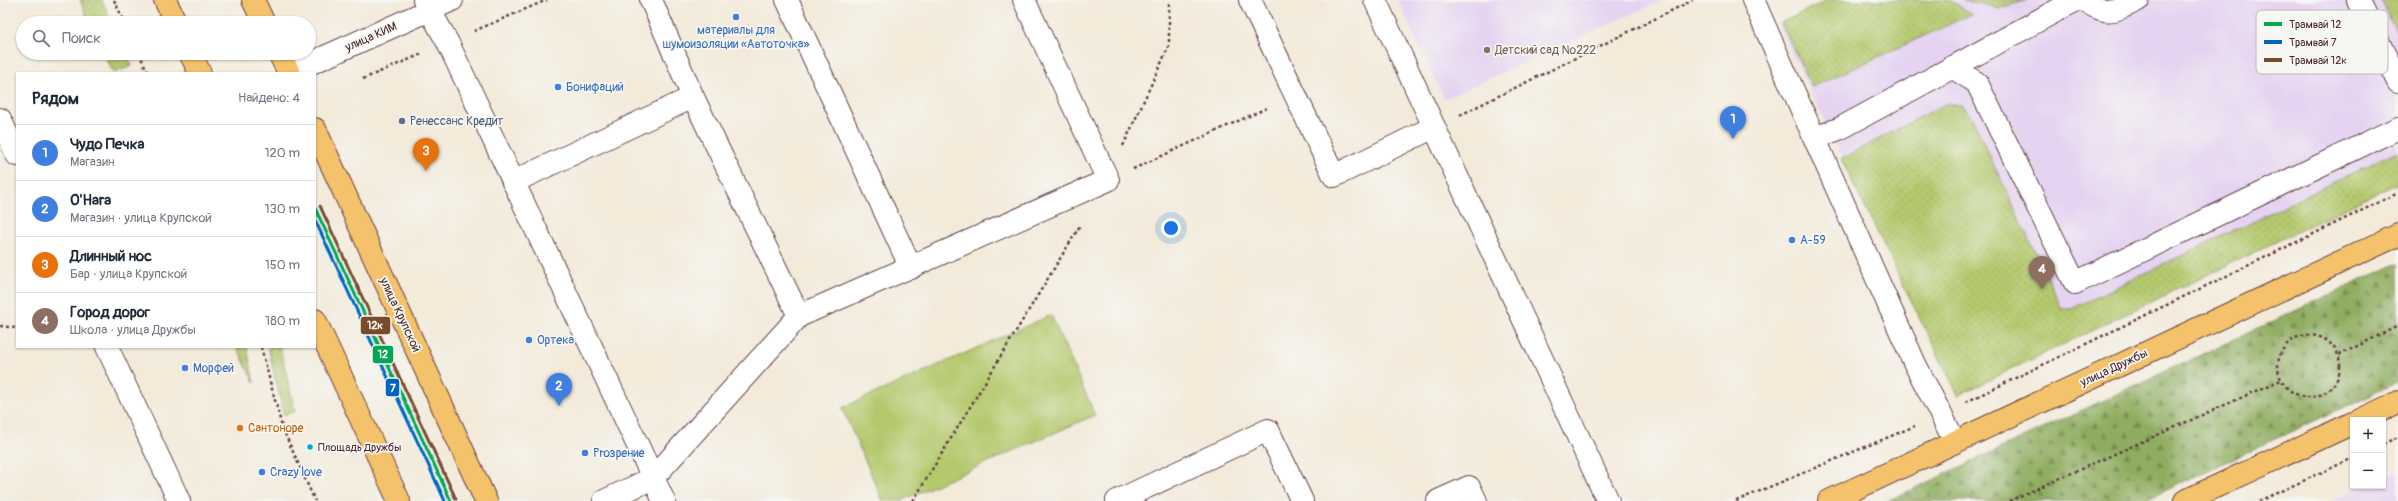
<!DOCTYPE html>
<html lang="ru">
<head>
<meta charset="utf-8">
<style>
  :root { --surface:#fff; --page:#f2f2f3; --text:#1f2937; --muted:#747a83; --line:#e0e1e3; --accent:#d1495b }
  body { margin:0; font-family:Pangolin,sans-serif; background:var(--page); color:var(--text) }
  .controls { position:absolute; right:12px; bottom:12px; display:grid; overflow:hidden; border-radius:0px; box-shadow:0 1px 3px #0004 }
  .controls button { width:36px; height:36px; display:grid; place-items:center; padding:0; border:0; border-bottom:1px solid var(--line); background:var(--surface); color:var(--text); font:20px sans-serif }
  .you { position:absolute; left:1171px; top:228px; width:14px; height:14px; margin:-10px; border:3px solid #fff; border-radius:50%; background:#1a73e8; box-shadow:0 0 0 6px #1a73e833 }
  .badge { display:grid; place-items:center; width:26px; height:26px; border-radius:50%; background:var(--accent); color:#fff; font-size:13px; font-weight:700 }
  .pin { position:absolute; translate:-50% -33px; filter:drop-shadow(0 1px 2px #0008) }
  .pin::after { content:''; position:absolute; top:21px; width:14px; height:12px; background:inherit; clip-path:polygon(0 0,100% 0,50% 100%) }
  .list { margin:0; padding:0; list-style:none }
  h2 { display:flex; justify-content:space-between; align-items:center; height:52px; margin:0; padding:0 16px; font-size:17px }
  h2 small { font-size:13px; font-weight:400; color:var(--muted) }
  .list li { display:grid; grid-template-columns:26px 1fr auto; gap:12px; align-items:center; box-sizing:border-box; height:56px; padding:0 16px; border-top:1px solid var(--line) }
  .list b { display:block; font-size:15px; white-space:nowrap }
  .list p { margin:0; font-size:13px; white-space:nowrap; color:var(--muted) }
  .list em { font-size:13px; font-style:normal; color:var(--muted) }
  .icon { flex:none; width:22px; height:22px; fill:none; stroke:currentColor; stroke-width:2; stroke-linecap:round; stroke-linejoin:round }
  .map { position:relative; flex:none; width:2398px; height:501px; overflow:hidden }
  .search { position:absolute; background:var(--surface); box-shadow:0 1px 3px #0004; left:16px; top:16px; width:300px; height:44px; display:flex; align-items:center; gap:10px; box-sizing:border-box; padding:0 14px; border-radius:22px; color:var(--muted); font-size:15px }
  .panel { position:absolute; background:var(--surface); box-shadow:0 1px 3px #0004; left:16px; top:72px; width:300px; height:276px; border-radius:0px }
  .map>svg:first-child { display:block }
  .built { fill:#e5d3f1 }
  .grass { fill:url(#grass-dots); stroke:#7f744c }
  .forest { fill:url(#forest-firs); stroke:#6c6646 }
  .pitch { fill:#b4c96d; stroke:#7f744c }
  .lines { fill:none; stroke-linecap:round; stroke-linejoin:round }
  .minor-casing { stroke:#633d45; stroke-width:24 }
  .major-casing { stroke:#633d45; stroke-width:24 }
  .path { stroke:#633d45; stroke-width:2.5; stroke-dasharray:3 3; stroke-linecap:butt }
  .minor { stroke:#fff; stroke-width:22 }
  .major { stroke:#f3c26a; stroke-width:22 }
  .tram-1-casing { stroke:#f6f6f2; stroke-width:6 }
  .tram-2-casing { stroke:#f6f6f2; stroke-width:6 }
  .tram-3-casing { stroke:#f6f6f2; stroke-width:6 }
  .tram-1 { stroke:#00a651; stroke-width:3 }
  .tram-2 { stroke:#0065bd; stroke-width:3 }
  .tram-3 { stroke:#7a4b2a; stroke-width:3 }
  .shop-dot { fill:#3f7fe0; stroke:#f6f6f2; stroke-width:1.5 }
  .education-dot { fill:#8d6e63; stroke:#f6f6f2; stroke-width:1.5 }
  .service-dot { fill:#5c6f8a; stroke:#f6f6f2; stroke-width:1.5 }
  .food-dot { fill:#e8710a; stroke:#f6f6f2; stroke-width:1.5 }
  .bus-dot { fill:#00a9ce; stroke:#f6f6f2; stroke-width:1.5 }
  .labels { text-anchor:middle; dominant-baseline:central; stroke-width:3.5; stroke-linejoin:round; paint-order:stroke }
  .bus-label { font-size:11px; fill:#4a1f2b; stroke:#f6f6f2; text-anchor:start }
  .shop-label { font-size:12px; fill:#366cbe; stroke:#f6f6f2; text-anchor:start }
  .street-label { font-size:12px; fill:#4a1f2b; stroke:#f6f6f2 }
  .education-label { font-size:12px; fill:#785e54; stroke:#f6f6f2; text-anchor:start }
  .service-label { font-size:12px; fill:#4e5e75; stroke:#f6f6f2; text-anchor:start }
  .food-label { font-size:12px; fill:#c56008; stroke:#f6f6f2; text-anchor:start }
  .key { fill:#f6f6f2; stroke:#c2b6b6; stroke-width:1 }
  .key-label { font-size:11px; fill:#4a1f2b }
  .line-badge { stroke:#f6f6f2; stroke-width:1.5 }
  .badge-label { font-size:11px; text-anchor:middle; font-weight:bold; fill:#fff }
</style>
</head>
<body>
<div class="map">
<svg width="2398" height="501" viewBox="0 0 2398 501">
  <defs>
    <pattern id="grass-dots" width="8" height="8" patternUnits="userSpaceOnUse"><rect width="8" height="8" fill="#b4c96d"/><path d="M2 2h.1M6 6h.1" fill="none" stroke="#9cac5f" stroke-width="1.8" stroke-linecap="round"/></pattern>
    <pattern id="forest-firs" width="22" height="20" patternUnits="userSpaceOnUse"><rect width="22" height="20" fill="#8fad60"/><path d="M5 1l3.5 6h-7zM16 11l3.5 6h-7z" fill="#778c4f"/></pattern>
  </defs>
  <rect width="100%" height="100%" fill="#f6f6f2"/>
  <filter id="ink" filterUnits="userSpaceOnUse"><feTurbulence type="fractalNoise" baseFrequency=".025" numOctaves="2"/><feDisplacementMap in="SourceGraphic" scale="8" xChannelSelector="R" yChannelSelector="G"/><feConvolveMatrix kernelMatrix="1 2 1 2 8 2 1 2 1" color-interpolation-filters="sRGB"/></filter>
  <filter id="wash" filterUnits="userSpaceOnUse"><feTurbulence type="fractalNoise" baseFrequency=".012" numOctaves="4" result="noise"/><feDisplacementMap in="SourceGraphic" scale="16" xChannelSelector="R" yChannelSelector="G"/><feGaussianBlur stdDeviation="0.9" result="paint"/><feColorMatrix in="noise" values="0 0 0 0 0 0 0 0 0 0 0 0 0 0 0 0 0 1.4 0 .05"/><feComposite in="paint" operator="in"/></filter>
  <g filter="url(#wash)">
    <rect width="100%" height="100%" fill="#f3ead9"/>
    <!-- built -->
    <g class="built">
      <path d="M1398,0H1663L1444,99Z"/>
      <path d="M1830,0H2398V183L1958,395L1778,25Z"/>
      <path d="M2398,471V501H2331L2364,486H2383V477Z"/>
    </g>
    <!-- grass -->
    <g class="grass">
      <path d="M80,0H102L112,23H90Z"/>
      <path d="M1827,0H1949L1972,14L1812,87L1781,23Z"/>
      <path d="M104,53H126L132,66L113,73Z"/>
      <path d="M1947,103L1962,106L1971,116L2062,309H2071L2398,151V183L1958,395L1841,159Z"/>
      <path d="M237,347H247L254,383Z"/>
      <path d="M268,347H280L295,411L284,415Z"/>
    </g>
    <!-- forest -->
    <path class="forest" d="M2398,263V382L2142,501H1887Z"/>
    <!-- pitch -->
    <g class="pitch">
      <path d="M1963,0H2028L1999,8Z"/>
      <path d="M2381,0H2398V35Z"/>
      <path d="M1051,315L1095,415L900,501H883L842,408Z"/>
    </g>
  </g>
  <g filter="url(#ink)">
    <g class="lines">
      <defs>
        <g id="minor">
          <path d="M424,0L448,43L664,501"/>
          <path d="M787,0L911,268"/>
          <path d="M1250,0L1334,176L1434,127"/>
          <path d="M1375,0L1608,501"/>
          <path d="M1753,0L1915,364L1955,442"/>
          <path d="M2082,0C2110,15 2110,13 2138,0"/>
          <path d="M2358,0L2398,82"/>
          <path d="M1952,67L1977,83L2075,283L2398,128"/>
          <path d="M289,73L452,0"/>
          <path d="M693,97L799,316"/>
          <path d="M0,119L17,155"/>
          <path d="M1815,138L1841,128L2076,0"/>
          <path d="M513,182L693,97L651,0"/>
          <path d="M107,347L179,501"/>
          <path d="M604,501L653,478L799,316L1108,180L1024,0"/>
          <path d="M1117,501L1268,430L1302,501"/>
          <path d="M1438,501L1469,487L1476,501"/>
        </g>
        <g id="major">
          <path d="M165,0L176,23"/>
          <path d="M253,0L264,23"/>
          <path d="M190,53L200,73"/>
          <path d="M279,53L289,73"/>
          <path d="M315,129L486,501"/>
          <path d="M315,320L399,501"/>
          <path d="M2360,420L2398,402"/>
          <path d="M1829,501L2398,235"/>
          <path d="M2185,501L2353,423"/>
        </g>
      </defs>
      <!-- minor casing -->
      <use href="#minor" class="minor-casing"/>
      <!-- major casing -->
      <use href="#major" class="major-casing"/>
      <!-- path -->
      <g class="path">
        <path d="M114,0L125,23"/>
        <path d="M474,31L547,0"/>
        <path d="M139,53L148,73"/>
        <path d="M363,79L422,54"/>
        <path d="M1460,115L1693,0"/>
        <path d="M1123,146L1169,46V0"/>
        <path d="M1133,169L1269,107"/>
        <path d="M0,326L17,328"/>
        <circle cx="2309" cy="366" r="31"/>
        <path d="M261,347L282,427L315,501"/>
        <path d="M2339,355L2398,326"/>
        <path d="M1966,402L2398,193"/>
        <path d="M2383,444L2398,437"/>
        <path d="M913,501L1081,224"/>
        <path d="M1736,501L1915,426"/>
        <path d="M2009,501L2281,380"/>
        <path d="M2259,501L2353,458"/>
      </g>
      <!-- minor -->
      <use href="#minor" class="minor"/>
      <!-- major -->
      <use href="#major" class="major"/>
      <defs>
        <path id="tram-1" d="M315,208L451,501"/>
        <path id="tram-2" d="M315,220L445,501"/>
        <path id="tram-3" d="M320,206L456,499"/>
      </defs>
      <!-- tram-1 casing -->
      <use href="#tram-1" class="tram-1-casing"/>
      <!-- tram-2 casing -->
      <use href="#tram-2" class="tram-2-casing"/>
      <!-- tram-3 casing -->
      <use href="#tram-3" class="tram-3-casing"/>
      <!-- tram-1 -->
      <use href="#tram-1" class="tram-1"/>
      <!-- tram-2 -->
      <use href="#tram-2" class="tram-2"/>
      <!-- tram-3 -->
      <use href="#tram-3" class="tram-3"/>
    </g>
  </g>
  <!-- markers -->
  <g class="shop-dot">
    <circle cx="736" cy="17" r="4"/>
    <circle cx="558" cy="87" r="4"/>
    <circle cx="1792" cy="240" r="4"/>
    <circle cx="529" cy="340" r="4"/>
    <circle cx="185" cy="368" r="4"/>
    <circle cx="585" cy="453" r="4"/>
    <circle cx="262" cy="472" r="4"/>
  </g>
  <circle class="education-dot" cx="1487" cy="50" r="4"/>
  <circle class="service-dot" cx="402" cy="121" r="4"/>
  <circle class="food-dot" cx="240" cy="428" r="4"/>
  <circle class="bus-dot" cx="310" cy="447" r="3.5"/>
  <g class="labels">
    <!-- bus labels -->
    <g class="bus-label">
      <text x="318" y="447">Площадь Дружбы</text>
    </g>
    <!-- shop labels -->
    <g class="shop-label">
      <text x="736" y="30" text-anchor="middle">материалы для<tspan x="736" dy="14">шумоизоляции «Автоточка»</tspan></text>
      <text x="566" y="87">Бонифаций</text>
      <text x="1800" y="240">А-59</text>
      <text x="537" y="340">Ортека</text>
      <text x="193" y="368">Морфей</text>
      <text x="593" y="453">Proзрение</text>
      <text x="270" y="472">Crazy love</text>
    </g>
    <!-- street labels -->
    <g class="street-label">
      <text transform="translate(371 37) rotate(-24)">улица КИМ</text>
      <text transform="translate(400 315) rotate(65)">улица Крупской</text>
      <text transform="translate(2114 368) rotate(-25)">улица Дружбы</text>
    </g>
    <!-- education labels -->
    <g class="education-label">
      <text x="1495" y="50">Детский сад №222</text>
    </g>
    <!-- service labels -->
    <g class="service-label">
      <text x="410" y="121">Ренессанс Кредит</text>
    </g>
    <!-- food labels -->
    <g class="food-label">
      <text x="248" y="428">Сантоноре</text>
    </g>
  </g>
  <!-- legend -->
  <rect x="2256" y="10" width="132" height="64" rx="6" class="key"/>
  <rect x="2264" y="22" width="18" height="4" fill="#00a651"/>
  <rect x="2264" y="40" width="18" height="4" fill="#0065bd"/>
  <rect x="2264" y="58" width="18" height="4" fill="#7a4b2a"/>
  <g class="key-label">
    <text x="2289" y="28">Трамвай 12</text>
    <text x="2289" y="46">Трамвай 7</text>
    <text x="2289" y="64">Трамвай 12к</text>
  </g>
  <g class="line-badge">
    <rect x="360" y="316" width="31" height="19" rx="4" fill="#7a4b2a"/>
    <rect x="372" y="345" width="22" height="19" rx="4" fill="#00a651"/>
    <rect x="385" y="378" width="15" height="19" rx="4" fill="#0065bd"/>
  </g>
  <g class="badge-label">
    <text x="375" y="329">12к</text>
    <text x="383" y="358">12</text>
    <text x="393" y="392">7</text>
  </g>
</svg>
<div class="controls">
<button>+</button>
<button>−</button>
</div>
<div class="you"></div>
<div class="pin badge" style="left:1733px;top:139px;background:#3f7fe0">1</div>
<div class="pin badge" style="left:559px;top:406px;background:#3f7fe0">2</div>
<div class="pin badge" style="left:426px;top:171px;background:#e8710a">3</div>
<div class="pin badge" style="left:2042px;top:289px;background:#8d6e63">4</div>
<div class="search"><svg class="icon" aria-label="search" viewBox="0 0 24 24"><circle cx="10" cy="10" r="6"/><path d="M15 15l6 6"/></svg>Поиск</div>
<section class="panel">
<h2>Рядом<small>Найдено: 4</small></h2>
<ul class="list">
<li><span class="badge" style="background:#3f7fe0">1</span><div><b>Чудо Печка</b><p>Магазин</p></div><em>120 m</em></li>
<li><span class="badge" style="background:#3f7fe0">2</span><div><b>O'Hara</b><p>Магазин · улица Крупской</p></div><em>130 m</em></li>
<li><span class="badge" style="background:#e8710a">3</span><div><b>Длинный нос</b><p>Бар · улица Крупской</p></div><em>150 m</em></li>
<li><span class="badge" style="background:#8d6e63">4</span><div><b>Город дорог</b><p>Школа · улица Дружбы</p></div><em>180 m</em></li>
</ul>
</section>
</div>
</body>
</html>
